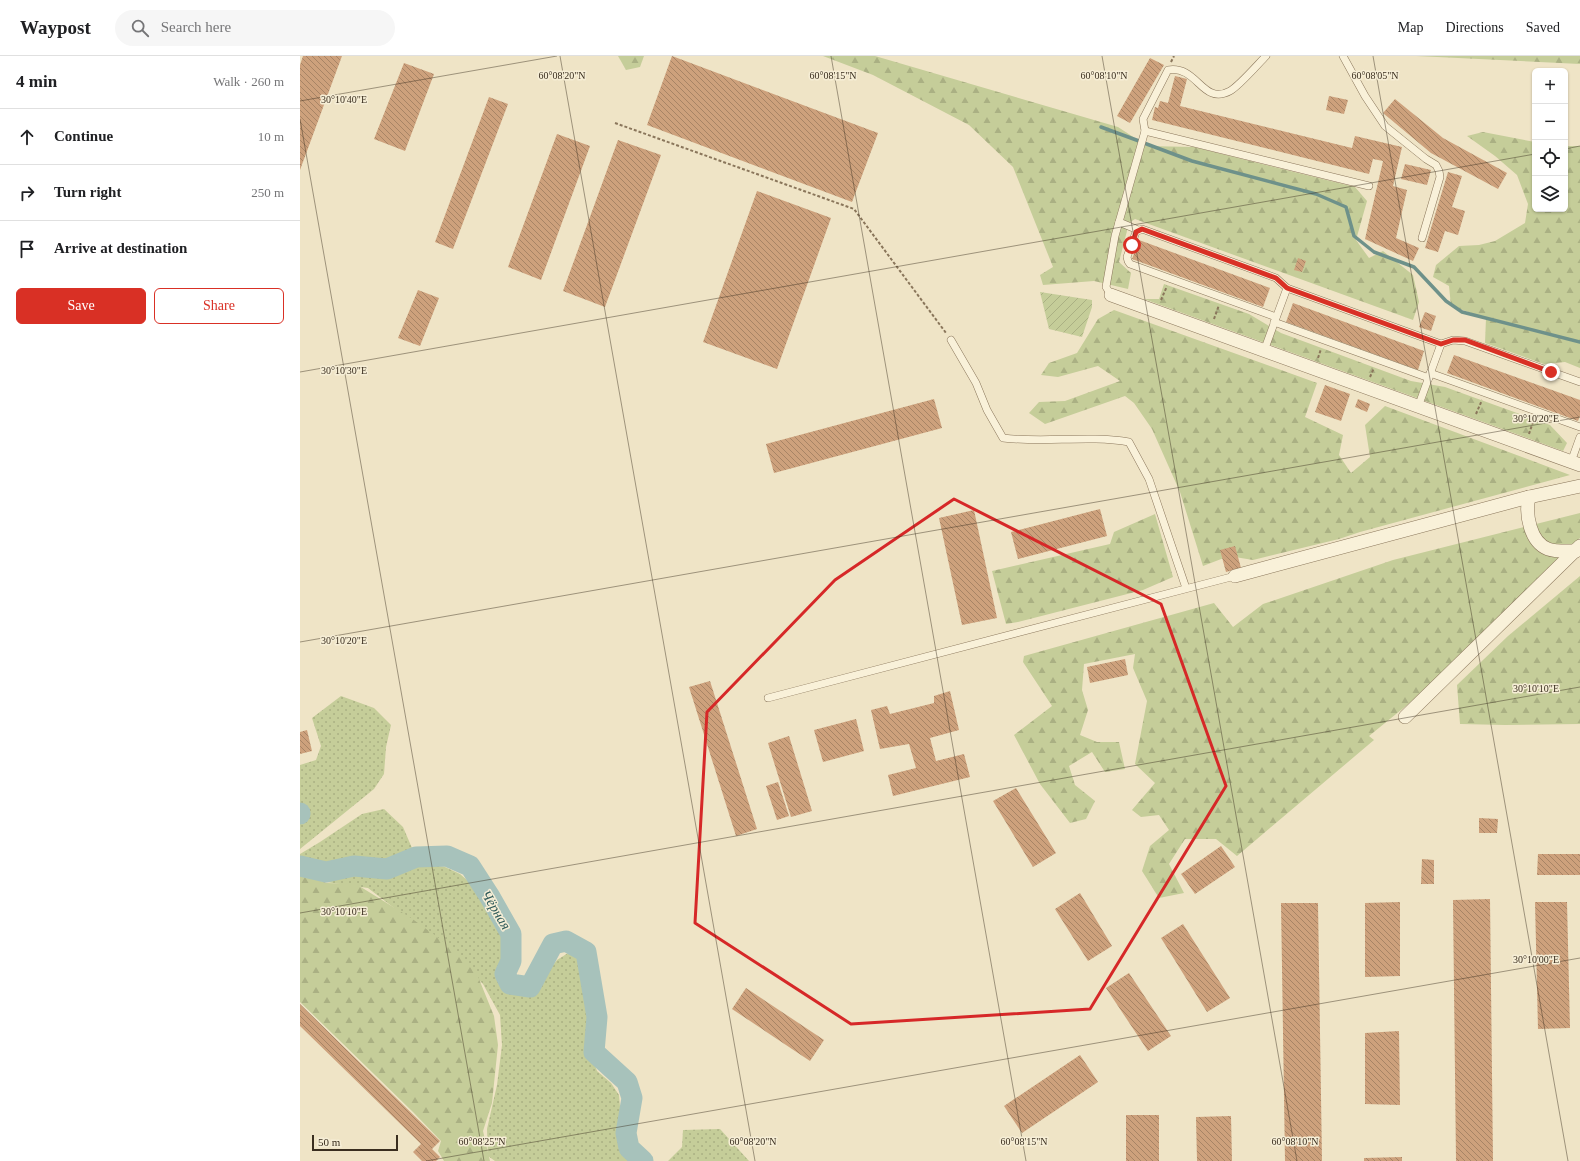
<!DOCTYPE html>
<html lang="en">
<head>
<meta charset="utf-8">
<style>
  :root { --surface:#fff; --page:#f6f6f6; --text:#202124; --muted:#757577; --line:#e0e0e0; --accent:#d93025 }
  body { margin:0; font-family:Georgia,serif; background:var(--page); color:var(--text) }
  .controls { position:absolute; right:12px; top:12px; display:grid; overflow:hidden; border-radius:6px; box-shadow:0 1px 3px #0004 }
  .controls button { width:36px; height:36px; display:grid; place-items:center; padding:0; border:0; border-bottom:1px solid var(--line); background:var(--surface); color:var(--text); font:20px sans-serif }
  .scale { position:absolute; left:12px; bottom:10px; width:86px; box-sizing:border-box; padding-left:4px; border:2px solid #3a2e1f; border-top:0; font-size:11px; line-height:14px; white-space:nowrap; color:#3a2e1f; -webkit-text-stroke:3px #f6eed6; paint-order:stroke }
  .stop { position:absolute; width:12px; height:12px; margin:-9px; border:3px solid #d93025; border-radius:50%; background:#fff }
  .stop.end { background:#d93025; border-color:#fff; box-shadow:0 1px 4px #0008 }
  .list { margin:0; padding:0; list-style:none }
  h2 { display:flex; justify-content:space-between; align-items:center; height:52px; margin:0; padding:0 16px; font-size:17px }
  h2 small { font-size:13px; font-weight:400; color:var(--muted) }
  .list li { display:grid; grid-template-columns:26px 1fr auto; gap:12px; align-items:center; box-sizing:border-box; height:56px; padding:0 16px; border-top:1px solid var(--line) }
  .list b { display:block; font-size:15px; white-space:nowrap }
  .list em { font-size:13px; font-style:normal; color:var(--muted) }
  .actions { display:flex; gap:8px; padding:12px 16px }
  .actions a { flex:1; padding:9px 0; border:1px solid var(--accent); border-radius:6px; text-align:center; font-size:14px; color:var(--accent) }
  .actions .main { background:var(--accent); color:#fff }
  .icon { flex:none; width:22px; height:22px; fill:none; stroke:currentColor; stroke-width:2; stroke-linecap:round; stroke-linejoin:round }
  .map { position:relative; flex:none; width:1280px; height:1105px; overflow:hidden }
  header { display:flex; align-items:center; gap:24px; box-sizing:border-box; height:56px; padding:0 20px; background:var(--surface); border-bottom:1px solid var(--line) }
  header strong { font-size:19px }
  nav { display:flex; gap:22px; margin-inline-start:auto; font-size:14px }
  .search { width:280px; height:36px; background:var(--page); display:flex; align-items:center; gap:10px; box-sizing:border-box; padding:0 14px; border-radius:22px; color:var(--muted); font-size:15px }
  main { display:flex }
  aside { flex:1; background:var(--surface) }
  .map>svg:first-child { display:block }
  .grass { fill:url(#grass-dots) }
  .forest { fill:url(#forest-firs) }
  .garden { fill:url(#garden-furrows) }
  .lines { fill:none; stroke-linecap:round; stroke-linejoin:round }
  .stream { stroke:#6e918a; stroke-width:3.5 }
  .river { stroke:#a7c2bb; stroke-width:21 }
  .building { fill:url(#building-back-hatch) }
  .service-casing { stroke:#8a765b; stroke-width:8 }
  .minor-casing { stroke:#8a765b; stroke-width:14 }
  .path { stroke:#8a765b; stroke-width:2; stroke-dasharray:3 2; stroke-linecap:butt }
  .service { stroke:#f9f1d9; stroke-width:7 }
  .minor { stroke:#f9f1d9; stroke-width:13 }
  .route { stroke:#d93025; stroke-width:5 }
  .marked { fill:none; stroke:#d62828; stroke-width:3; stroke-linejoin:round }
  .ticks { fill:none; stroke:#3a2e1f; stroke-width:1; stroke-opacity:0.45 }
  .labels { text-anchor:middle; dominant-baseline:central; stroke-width:3; stroke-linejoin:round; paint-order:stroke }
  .water-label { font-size:14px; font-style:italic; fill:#2e5a59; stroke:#f6eed6 }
  .ticks-label { font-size:10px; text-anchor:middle; fill:#3a2e1f; stroke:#f6eed6; stroke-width:3; stroke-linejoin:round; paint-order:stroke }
</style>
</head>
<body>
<header>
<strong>Waypost</strong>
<div class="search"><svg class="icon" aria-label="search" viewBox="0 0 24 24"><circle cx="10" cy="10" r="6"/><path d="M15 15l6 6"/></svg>Search here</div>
<nav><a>Map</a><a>Directions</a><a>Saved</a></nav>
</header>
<main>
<aside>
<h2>4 min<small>Walk · 260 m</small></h2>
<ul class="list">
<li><svg class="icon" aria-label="ahead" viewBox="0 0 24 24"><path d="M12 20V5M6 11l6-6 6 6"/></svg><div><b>Continue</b></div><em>10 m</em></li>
<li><svg class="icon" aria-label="right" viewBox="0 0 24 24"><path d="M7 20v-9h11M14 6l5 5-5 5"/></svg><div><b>Turn right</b></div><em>250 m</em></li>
<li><svg class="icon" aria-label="arrive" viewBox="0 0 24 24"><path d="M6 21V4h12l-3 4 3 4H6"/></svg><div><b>Arrive at destination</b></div></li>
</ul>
<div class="actions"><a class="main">Save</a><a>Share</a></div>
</aside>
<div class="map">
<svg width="1280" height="1105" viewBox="0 0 1280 1105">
  <defs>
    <pattern id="grass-dots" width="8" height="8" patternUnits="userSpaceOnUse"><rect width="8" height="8" fill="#c5cd99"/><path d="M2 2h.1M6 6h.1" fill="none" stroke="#aab083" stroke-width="1.8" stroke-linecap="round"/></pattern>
    <pattern id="forest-firs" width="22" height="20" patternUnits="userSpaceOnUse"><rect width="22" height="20" fill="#c5cd99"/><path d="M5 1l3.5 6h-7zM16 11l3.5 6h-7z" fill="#aab083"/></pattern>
    <pattern id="garden-furrows" width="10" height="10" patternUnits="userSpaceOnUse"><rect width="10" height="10" fill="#c5cd99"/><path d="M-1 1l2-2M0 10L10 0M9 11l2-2" fill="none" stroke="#aab083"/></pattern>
    <pattern id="building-back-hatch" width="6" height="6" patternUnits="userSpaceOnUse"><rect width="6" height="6" fill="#cda17c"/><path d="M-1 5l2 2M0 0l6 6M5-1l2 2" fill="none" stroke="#a78465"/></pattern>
  </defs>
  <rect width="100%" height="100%" fill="#efe4c6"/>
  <!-- grass -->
  <g class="grass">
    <path d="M41,640L74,652L91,669L86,691L84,718L74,733L0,793V709L16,704L21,690L12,662Z"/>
    <path d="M84,753L103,771L112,792L127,808L145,811L160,818L175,831L186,845L205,879L204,893L202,908L205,935L216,938L233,935L257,904L268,897H279L285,912L286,936L293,958V969L288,989L297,1015L311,1027L319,1039L323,1085L334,1105H195L188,1100L187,1073L197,1029L202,989L200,959L183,928L138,883L115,868L68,832L12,824L0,820V798L20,786L62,758Z"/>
    <path d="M420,1073L449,1105H368L382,1091L383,1074Z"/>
  </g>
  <!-- forest -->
  <g class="forest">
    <path d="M318,0H344L340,11L326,14Z"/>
    <path d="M523,0H575L818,71L847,90L894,91L1055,131L1067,145L1056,184L1069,202L1083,195L1113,219L1119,246L1113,264L835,163L829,167L819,206L831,217L828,233L794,225L743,229L740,219L753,211L713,111L669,69L573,19Z"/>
    <path d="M1115,0H1280V8L1116,0Z"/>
    <path d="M1183,76L1235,86V153H1265V90H1280V312L1265,306L1244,308L1185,287L1186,262L1151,250L1149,230L1133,221L1136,209L1159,190L1179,189L1195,185L1225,167L1228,148L1217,119L1195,100L1167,80Z"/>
    <path d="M864,228L949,258L981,277L1111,325L1145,331L1250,369L1267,387L1263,395L844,243H859Z"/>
    <path d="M814,254L1017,327L1005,361L1043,379L1039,399L1051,417L1070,401L1065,369L1085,350L1270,419L1060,476L1039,483L953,504L929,500L903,510L880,436L852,373L834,347L825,340L745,368L729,357L739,346L765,345L820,325L798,310L758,321L741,319L749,307L777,297L798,263Z"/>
    <path d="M1280,457V482L1133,628L1069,680L1074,684L937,800L916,783H885L869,808L884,837L859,842L842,815L850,790L869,774L859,759L841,761L832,754L855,727L835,708L847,645L833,612L835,598L784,608L782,634L788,654L780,679L797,686H819L825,713L805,716L792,696L769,710L775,729L795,745L786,763L770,767L740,728L714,679L752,650L723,606L724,600L914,547L933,571L963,548L1093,504Z"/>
    <path d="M855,458L873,521L843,534L718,566L706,568L692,515L810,488L814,476Z"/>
    <path d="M1280,520V668L1205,669L1160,668L1157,629L1208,580Z"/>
    <path d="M0,819L27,827L56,828L111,862L136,880L156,896L177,918L194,960L198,989L192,1047L183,1075L190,1105H144L138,1095L141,1085L113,1056L0,946Z"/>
  </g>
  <!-- garden -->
  <path class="garden" d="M740,236L792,244V251L782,281L749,273Z"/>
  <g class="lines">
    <!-- stream -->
    <g class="stream">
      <path d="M801,71L839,85"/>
      <path d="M844,87L892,105L1016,138L1046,151L1054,180L1074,196L1114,211L1146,245L1162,256L1280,286"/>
    </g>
    <!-- river -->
    <g class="river">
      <path d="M0,757V758"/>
      <path d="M0,810L26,816L54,810L87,813L116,801L147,800L170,810L190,841L211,878V905L205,918L210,928L230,931L253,888L266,885L286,896L297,961L294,996L327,1026L332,1042L326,1077L329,1092L343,1105"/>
    </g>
  </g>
  <!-- building -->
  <g class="building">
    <path d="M3,0H42L0,114V9Z"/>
    <path d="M372,0L578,77L552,146L347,69Z"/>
    <path d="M850,2L864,9L830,67L817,60Z"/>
    <path d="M104,7L134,18L105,95L74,83Z"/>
    <path d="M875,20L887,23L880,50L1052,92L1055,80L1102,91L1093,130L1107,134L1096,182L1119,192L1113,205L1065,183L1083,105L1073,103L1069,118L852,64L855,51L858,52L860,45L868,47Z"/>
    <path d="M1029,40L1048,44L1044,58L1026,54Z"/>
    <path d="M189,41L208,48L153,193L135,186Z"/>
    <path d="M1095,43L1143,82L1207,117L1198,133L1131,97L1083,57Z"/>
    <path d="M257,78L290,90L241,224L208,211Z"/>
    <path d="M318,84L361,99L305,251L263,235Z"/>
    <path d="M1105,108L1131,114L1127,129L1101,123Z"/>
    <path d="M1148,116L1162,120L1152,151L1165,155L1158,179L1145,175L1138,196L1125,192Z"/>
    <path d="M457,135L531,162L477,313L403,286Z"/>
    <path d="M839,184L970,232L963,251L832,203Z"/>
    <path d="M998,202L1006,205L1002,216L994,214Z"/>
    <path d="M118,234L139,242L120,290L98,282Z"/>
    <path d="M993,247L1124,295L1118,314L986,266Z"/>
    <path d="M1125,256L1136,260L1131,275L1119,271Z"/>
    <path d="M1154,299L1280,344V360L1278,365L1147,317Z"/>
    <path d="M1025,329L1050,338L1041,365L1015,356Z"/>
    <path d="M634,343L642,372L474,417L466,388Z"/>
    <path d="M1058,343L1070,348L1067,356L1055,351Z"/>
    <path d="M800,453L807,480L718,503L711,476Z"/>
    <path d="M674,454L697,562L662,569L639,462Z"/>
    <path d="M935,490L941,512L926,516L920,494Z"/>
    <path d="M825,603L828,619L790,627L787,611Z"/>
    <path d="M410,625L457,773L436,780L389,631Z"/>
    <path d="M650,635L659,674L630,682L636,705L664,698L670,721L593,740L588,719L616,712L609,688L580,693L571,654L587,650L590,658L634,647V640Z"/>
    <path d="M556,663L564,695L523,706L514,674Z"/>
    <path d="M7,674L12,695L0,698V676Z"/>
    <path d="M489,680L512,755L491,761L468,687Z"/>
    <path d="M478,726L489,760L477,764L466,730Z"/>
    <path d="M716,732L756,797L733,811L693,745Z"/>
    <path d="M1179,762L1198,763L1197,777H1179Z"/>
    <path d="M921,790L935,811L895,838L881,818Z"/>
    <path d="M1238,798H1280V819H1237Z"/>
    <path d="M1122,803L1134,804V828H1121Z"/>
    <path d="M780,837L812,890L788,905L755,853Z"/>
    <path d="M1190,843L1193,1105H1156L1153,844Z"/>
    <path d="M1100,846V920L1065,921V847Z"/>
    <path d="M1235,846H1267L1270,972L1238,973Z"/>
    <path d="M981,847H1018L1022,1105H985Z"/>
    <path d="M883,868L930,942L907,956L861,882Z"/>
    <path d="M829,917L871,980L848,995L806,932Z"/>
    <path d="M446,932L524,984L510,1005L432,953Z"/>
    <path d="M0,948L140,1085L132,1093L140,1101L136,1105H122L113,1096L121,1088L0,970Z"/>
    <path d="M1099,975L1100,1049L1065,1048V977Z"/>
    <path d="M780,999L798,1026L722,1077L704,1050Z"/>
    <rect x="826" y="1059" width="33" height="46"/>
    <path d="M931,1060L932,1105H897L896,1061Z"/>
    <path d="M1102,1101V1105H1064V1102Z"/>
  </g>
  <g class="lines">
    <defs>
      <g id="service">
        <path d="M1043,0L1065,40L1085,70L1126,103L1136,109L1139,115L1140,121L1122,182"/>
        <path d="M845,75L1069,130"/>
        <path d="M819,166L838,174"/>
        <path d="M811,239L806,231L815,180L845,75L843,63L868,14C898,9 902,50 930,35C939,30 958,8 966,0"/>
        <path d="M976,261L830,208L828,205L827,201L836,176L842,173L976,222L987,232L1141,288L1153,284L1165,285L1280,326"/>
        <path d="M974,266L1129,322"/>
        <path d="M651,284L676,327L687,354L703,382C745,387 788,379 829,386L849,423L886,532"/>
        <path d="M964,295L987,232"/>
        <path d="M1130,317L1280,371"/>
        <path d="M1118,351L1141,288"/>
        <path d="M1271,406L1280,381"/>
        <path d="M468,642L935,520"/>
      </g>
      <g id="minor">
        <path d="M811,239L1280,409"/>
        <path d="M1229,441C1225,458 1230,486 1248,493C1256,496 1268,495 1276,495"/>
        <path d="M935,520L1229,441L1280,430"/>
        <path d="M1105,661L1280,490"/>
      </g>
    </defs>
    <!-- service casing -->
    <use href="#service" class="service-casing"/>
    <!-- minor casing -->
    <use href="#minor" class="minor-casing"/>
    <!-- path -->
    <g class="path">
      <path d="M871,6L874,0"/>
      <path d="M315,67L554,153L646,277"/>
      <path d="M861,244L867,230"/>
      <path d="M914,263L919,249"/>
      <path d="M1018,302L1021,293"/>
      <path d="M1070,321L1074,312"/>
      <path d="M1176,358L1182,344"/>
      <path d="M1229,378L1234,363"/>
    </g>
    <!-- service -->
    <use href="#service" class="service"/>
    <!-- minor -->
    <use href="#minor" class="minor"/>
  </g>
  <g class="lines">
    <!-- route -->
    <path class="route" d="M832,189L836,176L842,173L976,222L987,232L1141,288L1153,284H1165L1251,316"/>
  </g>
  <!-- marked area -->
  <path class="marked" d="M654,443L861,548L926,730L790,953L551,968L395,867L407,656L535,524Z"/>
  <!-- ticks -->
  <path class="ticks" d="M260,0L455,1105M531,0L726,1105M802,0L997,1105M1073,0L1268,1105M0,45L257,0M0,63L184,1105M1265,93L1280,90M0,316L1235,98M0,586L1280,361M0,857L1280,631M126,1105L1280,902"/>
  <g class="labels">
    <!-- water labels -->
    <g class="water-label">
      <text transform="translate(196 854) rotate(59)">Чёрная</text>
    </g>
  </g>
  <g class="ticks-label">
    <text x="262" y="23">60°08'20"N</text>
    <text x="533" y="23">60°08'15"N</text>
    <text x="804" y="23">60°08'10"N</text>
    <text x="1075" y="23">60°08'05"N</text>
    <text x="44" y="47">30°10'40"E</text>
    <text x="44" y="318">30°10'30"E</text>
    <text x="1236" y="366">30°10'20"E</text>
    <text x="44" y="588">30°10'20"E</text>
    <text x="1236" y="636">30°10'10"E</text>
    <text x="44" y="859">30°10'10"E</text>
    <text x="1236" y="907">30°10'00"E</text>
    <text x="182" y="1089">60°08'25"N</text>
    <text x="453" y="1089">60°08'20"N</text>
    <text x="724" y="1089">60°08'15"N</text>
    <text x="995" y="1089">60°08'10"N</text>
  </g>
</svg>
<div class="controls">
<button>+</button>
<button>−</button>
<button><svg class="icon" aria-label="locate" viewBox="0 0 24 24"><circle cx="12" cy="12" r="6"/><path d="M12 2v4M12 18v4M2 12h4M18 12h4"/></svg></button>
<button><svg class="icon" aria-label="layers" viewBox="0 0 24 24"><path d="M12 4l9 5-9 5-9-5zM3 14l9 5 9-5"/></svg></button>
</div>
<div class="scale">50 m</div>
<div class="stop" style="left:832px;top:189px"></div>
<div class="stop end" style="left:1251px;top:316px"></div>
</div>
</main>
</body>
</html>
